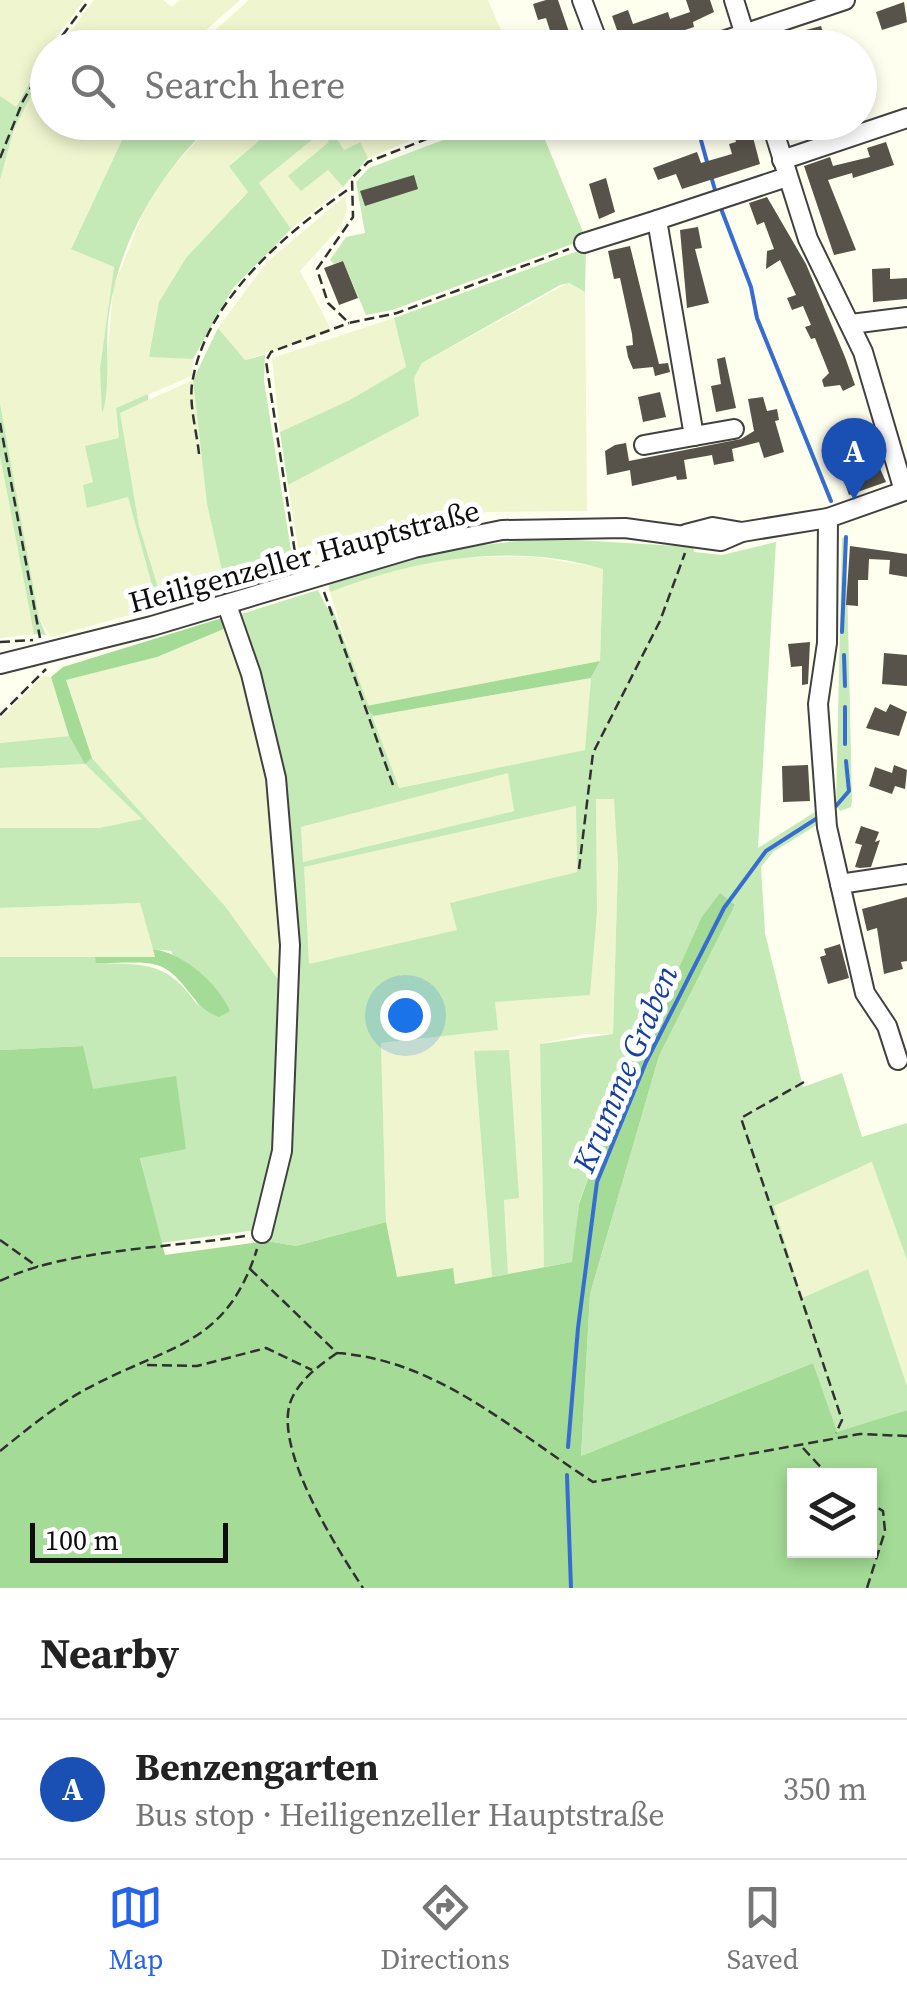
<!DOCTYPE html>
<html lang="en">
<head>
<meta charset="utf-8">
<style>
  :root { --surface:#fff; --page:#f6f6f6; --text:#222; --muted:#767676; --line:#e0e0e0; --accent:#2563eb }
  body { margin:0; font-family:"Source Serif 4",serif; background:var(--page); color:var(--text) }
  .controls { position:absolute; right:30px; bottom:30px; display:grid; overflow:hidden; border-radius:0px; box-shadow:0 5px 15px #0003 }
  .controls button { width:90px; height:90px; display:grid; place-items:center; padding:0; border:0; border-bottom:2px solid var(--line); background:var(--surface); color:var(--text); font:50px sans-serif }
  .scale { position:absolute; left:30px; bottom:25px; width:198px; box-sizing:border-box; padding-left:10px; border:5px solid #0e0e0e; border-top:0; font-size:28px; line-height:35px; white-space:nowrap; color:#0e0e0e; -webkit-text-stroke:8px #fff; paint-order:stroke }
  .you { position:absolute; left:405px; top:1015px; width:35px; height:35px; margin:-25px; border:8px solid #fff; border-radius:50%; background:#1a73e8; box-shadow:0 0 0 15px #1a73e833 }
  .badge { display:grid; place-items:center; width:65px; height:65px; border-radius:50%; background:var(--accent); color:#fff; font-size:32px; font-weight:700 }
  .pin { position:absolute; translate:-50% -82px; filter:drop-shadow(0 2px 5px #0008) }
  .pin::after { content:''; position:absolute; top:52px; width:35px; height:30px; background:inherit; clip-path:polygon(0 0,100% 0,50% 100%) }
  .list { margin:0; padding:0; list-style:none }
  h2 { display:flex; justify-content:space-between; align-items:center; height:130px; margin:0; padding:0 40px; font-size:42px }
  h2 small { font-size:32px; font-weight:400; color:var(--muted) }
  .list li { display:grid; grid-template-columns:65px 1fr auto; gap:30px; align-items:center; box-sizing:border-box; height:140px; padding:0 40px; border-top:2px solid var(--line) }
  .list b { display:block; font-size:38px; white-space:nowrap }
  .list p { margin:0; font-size:32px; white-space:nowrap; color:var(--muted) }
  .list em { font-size:32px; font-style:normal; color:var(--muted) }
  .icon { flex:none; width:55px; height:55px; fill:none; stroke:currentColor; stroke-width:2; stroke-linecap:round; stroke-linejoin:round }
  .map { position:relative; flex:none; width:907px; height:1588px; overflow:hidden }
  .search { position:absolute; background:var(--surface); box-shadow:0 5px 15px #0003; left:30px; right:30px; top:30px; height:110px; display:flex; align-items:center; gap:25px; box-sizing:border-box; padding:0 35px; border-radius:55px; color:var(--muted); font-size:38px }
  .sheet { height:270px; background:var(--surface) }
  nav { display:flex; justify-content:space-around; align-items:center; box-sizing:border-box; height:140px; border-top:2px solid var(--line); background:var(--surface); font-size:28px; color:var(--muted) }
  nav a { display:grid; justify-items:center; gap:5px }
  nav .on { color:var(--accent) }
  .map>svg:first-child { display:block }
  .farmland { fill:#eff5ce }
  .green { fill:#c5eab7; fill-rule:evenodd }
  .forest { fill:#a4db96; fill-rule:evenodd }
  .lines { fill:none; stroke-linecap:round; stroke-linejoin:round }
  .stream { stroke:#376dd0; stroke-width:4 }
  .building { fill:#57524a }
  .minor-casing { stroke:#414141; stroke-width:22 }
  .path { stroke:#303030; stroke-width:2.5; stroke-dasharray:10 5; stroke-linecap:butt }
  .minor { stroke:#fff; stroke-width:18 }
  .labels { text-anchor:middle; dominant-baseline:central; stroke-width:10; stroke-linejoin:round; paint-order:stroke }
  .street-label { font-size:30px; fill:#0e0e0e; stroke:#fff }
  .water-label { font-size:32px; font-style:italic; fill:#1440a2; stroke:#fff }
</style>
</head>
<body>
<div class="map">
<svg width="907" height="1588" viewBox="0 0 907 1588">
  <rect width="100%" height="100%" fill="#feffee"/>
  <!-- farmland -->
  <g class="farmland">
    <path d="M0,0H84L48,48L15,108L0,96Z"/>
    <path d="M94,0H163L172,7L180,0H240L198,37L191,31L180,47L58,48Z"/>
    <path d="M249,0H488L508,47L209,48L203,41Z"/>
    <path d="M47,65L48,122L130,123L71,248L114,267L100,367L103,412L113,289L144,210L167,173L213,123H281L229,165L248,192L238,201L149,356L193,359L192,376L116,408L119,438L93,483L87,508L128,496L158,607L51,637L39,618L0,403V180L14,129Z"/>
    <path d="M327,123H453L368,158L359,142L344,150Z"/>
    <path d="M323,131L329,141V170L343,187L291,229L259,183Z"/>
    <path d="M345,196L347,209L341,226L300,271L332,331L245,360L218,328L266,263Z"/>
    <path d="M568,283L585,292L587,511L486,512L300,559L288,485L419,416L414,378L422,363Z"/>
    <path d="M394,318L406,367L351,400L280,432L272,358Z"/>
    <path d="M193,380L207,504L225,579L161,598L139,526L119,413Z"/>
    <path d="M0,456L34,634L0,638Z"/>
    <path d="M452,557H536L603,568L600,661L366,706L330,592L370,577Z"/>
    <path d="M226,628L238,652L273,778L285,989L225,906L92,758L66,680L157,657Z"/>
    <path d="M43,676L51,677L69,736L0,743V719Z"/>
    <path d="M591,678L586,750L398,788L373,716Z"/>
    <path d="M85,764L143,819L99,828H0V768Z"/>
    <path d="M509,772L514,811L303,862L301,827Z"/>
    <path d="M596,798L615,799L618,864L613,1034H586L540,1044L544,1267L508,1274L504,1199L518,1198L474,1051L492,1277L454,1284L452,1268L396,1277L386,1222L381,1043L497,1030L494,1002L597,911Z"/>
    <path d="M576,806L577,872L451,903L458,930L309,965L303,867Z"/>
    <path d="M140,903L156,957H0V908Z"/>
    <path d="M873,1162L907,1260V1386L868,1270L802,1298L773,1206Z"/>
  </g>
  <!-- green -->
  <g class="green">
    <path d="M47,51V65L14,129L0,180V96L16,107Z"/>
    <path d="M281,122L327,123L344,150L360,142L368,158L343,187L328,170L301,191L288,176L329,142L323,131L259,183L291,229L233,288L193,359L149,357L159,302L186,258L248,192L229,166Z"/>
    <path d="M130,123H213C157,175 116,246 108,323C106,344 110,399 102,413L100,368L114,267L71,249Z"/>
    <path d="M488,123H538L586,239L392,310L366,315L343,261L334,264L330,260L346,237L365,233L356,182L369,168Z"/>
    <path d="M586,248L585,292L569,283L560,285L422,363L414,378L419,416L288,485L280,432L350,400L406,367L394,318Z"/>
    <path d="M218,328L245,360L265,355L264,381L293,563L286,569L158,607L128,497L87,508L83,485L93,482L85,446L119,438L116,408L148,394V400L120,413L139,526L161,597L224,579L207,504L193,380Z"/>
    <path d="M0,403L39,618L46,635L34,634L0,456Z"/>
    <path d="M846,537L852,800L851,807L840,811L836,806L842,538Z"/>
    <path d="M545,538L693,547L694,552L722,555L776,542L758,848L818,810L820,823L773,852L761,867L765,933L803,1087L842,1073L862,1137L907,1123V1260L872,1162L774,1206L802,1298L868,1269L907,1386V1410L836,1433L813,1363L581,1456L590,1294L659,1056L735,905L701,918L666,998L633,1045L625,1098L604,1133L579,1203L573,1262L544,1267L540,1044L613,1034L618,864L614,799H596L597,911L590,995L495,1002L498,1030L381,1043L386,1222L296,1246L267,1241L287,1150L284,807L238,615L318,590L327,608L332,607L399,788L585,750L591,678L600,661L603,569C511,542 418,559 330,592L328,582L446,549ZM508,773L514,811L303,862L301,827ZM576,806L577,872L450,903L457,930L309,964L304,867Z"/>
    <path d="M69,736L85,763L92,758L225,906L285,989L277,1121L256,1230L161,1243L140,1157L92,1089L82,1046L0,1050V957H95L97,963C149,965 167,961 199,1007L171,951L153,949L140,903L0,908V828H99L142,819L85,764L0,768V743Z"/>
    <path d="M509,1050L519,1198L504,1200L508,1274L492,1277L474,1051Z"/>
  </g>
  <!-- forest -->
  <g class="forest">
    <path d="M222,618L226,628L157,657L66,680L92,758L85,764L69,736L51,677L63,667Z"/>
    <path d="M600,661L591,678L373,716L366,706Z"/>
    <path d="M720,893L735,905L659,1056L590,1294L581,1456L813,1363L837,1432L907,1410V1588H0V1050L83,1046L93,1089L176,1076L186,1149L140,1158L165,1255L267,1241L296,1246L386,1222L397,1277L453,1268L455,1284L572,1262L579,1204L604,1133L625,1098L633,1045L657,1000L666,997L701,918ZM794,1476H870V1550H794Z"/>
    <path d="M153,949C183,953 218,983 230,1011L219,1017C192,1008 186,977 160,966C143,960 115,964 96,963L95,957H155Z"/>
  </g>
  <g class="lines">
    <!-- stream -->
    <g class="stream">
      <path d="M696,122L707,162"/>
      <path d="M711,176L715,190"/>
      <path d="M720,206L751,287L757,318L831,501"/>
      <path d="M842,632L846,537"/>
      <path d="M844,655L845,686"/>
      <path d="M845,744V707"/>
      <path d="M836,806L849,791L846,761"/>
      <path d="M568,1447L578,1328L597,1182L646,1062L724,908L766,851L819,817"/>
      <path d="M567,1475L571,1588"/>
    </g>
  </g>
  <!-- building -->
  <g class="building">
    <path d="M546,0H558L571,38L576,36L580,48H548L554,43L546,18L538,20L533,4Z"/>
    <path d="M686,0H710L714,12L693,22L694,27L640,45L612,48L608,33L617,30L612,16L628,10L633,24L668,12L670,19L690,12Z"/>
    <path d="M904,2L907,22L882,30L876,12Z"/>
    <path d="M821,26L825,39L774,48L772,39Z"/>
    <path d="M731,122H749L760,164L682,189L676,174L658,180L653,168L697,152L701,163L732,154L729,144L736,142Z"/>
    <path d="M886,142L894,165L853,178L852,173L828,180L856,250L834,255L804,166L830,157L833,166L870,157L867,148Z"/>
    <path d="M414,175L418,189L365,206L360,191Z"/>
    <path d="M606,178L615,212L599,219L589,184Z"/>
    <path d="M767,197L806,264L845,357L855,385L843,391L840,385L824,387L822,380L829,373L815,338L811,339L805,327L811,325L803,306L792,310L787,298L796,295L780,260L766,269L767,251L774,249L764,222L757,225L749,203Z"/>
    <path d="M698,227L702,248L695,249L709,303L687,308L680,230Z"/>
    <path d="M630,246L659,364L668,363L670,372L655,376L653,367L633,369L628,357L626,346L633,345L632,334L620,278L614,279L608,251Z"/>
    <path d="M343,261L358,298L339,305L324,268Z"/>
    <path d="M890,268V279L907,278V299L873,302L872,269Z"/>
    <path d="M725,357L736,408L716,412L711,386L721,384L717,359Z"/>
    <path d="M660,392L666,417L643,422L638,397Z"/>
    <path d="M763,397L767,411L777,409L779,420L775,421L784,452L764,458L759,442L732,449L734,461L714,465L712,455L684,460L687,479L677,480L676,476L632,486L630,470L607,475L605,451L615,445L626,443L629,461L741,439L754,431L748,399Z"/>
    <path d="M862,426L865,433L873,430L877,445L871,448L886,482L849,495L843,478L851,475L843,455L851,452L846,440L854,437L851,430Z"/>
    <path d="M850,546L907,554V577L889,574L890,560L869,559L868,580H858V606L846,605Z"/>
    <path d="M810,642L808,684L802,685V666L791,667L788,644Z"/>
    <path d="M884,653L907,655V686L882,684Z"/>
    <path d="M890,704L907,712L899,736L866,728L875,707L886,712Z"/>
    <path d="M808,765L810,801L783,802L782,766Z"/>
    <path d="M894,765L907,770L905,789L895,786L892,794L869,786L875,767L892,773Z"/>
    <path d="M861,826L879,832L875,842L880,840L871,867L860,868L855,867L862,845L855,843Z"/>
    <path d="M907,897V961L901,962L903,969L884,974L877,928L867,931L862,909Z"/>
    <path d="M840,944L849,978L828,984L820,957L826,955L824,949Z"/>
  </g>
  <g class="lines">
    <defs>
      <g id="minor">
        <path d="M582,0L600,48"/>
        <path d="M734,0L749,48"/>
        <path d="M702,48L845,0"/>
        <path d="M771,122L808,239L863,352L904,491"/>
        <path d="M782,160L907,118"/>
        <path d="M584,243L657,220"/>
        <path d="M851,324L907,317"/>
        <path d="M694,436L734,429"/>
        <path d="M644,445L694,436L657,220L787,177"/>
        <path d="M828,518L827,643L818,704L827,827L865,993L887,1026L898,1060"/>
        <path d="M686,534L713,527L742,532"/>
        <path d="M227,605L251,674L276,778L290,945L282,1151L262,1233"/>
        <path d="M0,664L152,626L414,548L502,530L625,528L721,541L742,532L828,518L907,490"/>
        <path d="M840,884L907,874"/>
      </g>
    </defs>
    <!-- minor casing -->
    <use href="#minor" class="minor-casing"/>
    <!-- path -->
    <g class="path">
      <path d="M53,48L89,0"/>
      <path d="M470,122L368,162L352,178L353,217L317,269L328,303L349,323L397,313L569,249"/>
      <path d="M0,158L23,101L48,58"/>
      <path d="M0,423L40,638"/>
      <path d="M199,454C197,433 189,405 192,384C205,300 285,234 350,188"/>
      <path d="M297,566L266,361L271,352L349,323"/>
      <path d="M324,592L393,785"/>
      <path d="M0,642L33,640"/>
      <path d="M0,715L46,669"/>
      <path d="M579,869L593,753L660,621L685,553"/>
      <path d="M804,1082L741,1118L842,1420L836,1433"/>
      <path d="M0,1240L38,1267"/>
      <path d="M250,1269L337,1353C437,1360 512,1430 593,1482L860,1434L907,1436"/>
      <path d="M0,1281C64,1249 172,1248 245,1236"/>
      <path d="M337,1353C320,1365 303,1377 293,1396C268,1442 338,1550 363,1588"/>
      <path d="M147,1365L197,1366L266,1348L312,1370"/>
      <path d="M803,1448L829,1476"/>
      <path d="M0,1451C30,1427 60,1402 94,1385C173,1344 227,1344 257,1249"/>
      <path d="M867,1588L885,1531L883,1511L870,1503"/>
    </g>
    <!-- minor -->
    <use href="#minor" class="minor"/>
  </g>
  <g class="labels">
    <!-- street labels -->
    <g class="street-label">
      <text transform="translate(304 556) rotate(-15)">Heiligenzeller Hauptstraße</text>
    </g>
    <!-- water labels -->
    <g class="water-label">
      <text transform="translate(625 1069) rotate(-67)">Krumme Graben</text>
    </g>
  </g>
</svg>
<div class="controls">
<button><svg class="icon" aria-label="layers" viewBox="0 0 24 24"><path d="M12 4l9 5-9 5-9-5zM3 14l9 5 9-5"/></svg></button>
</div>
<div class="scale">100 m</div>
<div class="you"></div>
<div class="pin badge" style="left:854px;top:500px;background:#1a4fb4">A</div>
<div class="search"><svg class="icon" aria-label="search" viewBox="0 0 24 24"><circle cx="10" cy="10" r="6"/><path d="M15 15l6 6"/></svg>Search here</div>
</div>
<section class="sheet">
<h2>Nearby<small></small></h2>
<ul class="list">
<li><span class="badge" style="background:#1a4fb4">A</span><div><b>Benzengarten</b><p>Bus stop · Heiligenzeller Hauptstraße</p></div><em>350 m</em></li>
</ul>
</section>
<nav>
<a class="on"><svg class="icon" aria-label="map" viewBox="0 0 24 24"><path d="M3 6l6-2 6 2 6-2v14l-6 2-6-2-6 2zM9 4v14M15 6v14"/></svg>Map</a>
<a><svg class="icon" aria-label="directions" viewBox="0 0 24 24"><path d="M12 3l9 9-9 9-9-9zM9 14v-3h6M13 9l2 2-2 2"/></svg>Directions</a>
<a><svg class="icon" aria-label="saved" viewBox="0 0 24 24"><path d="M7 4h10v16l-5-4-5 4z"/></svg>Saved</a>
</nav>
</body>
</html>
